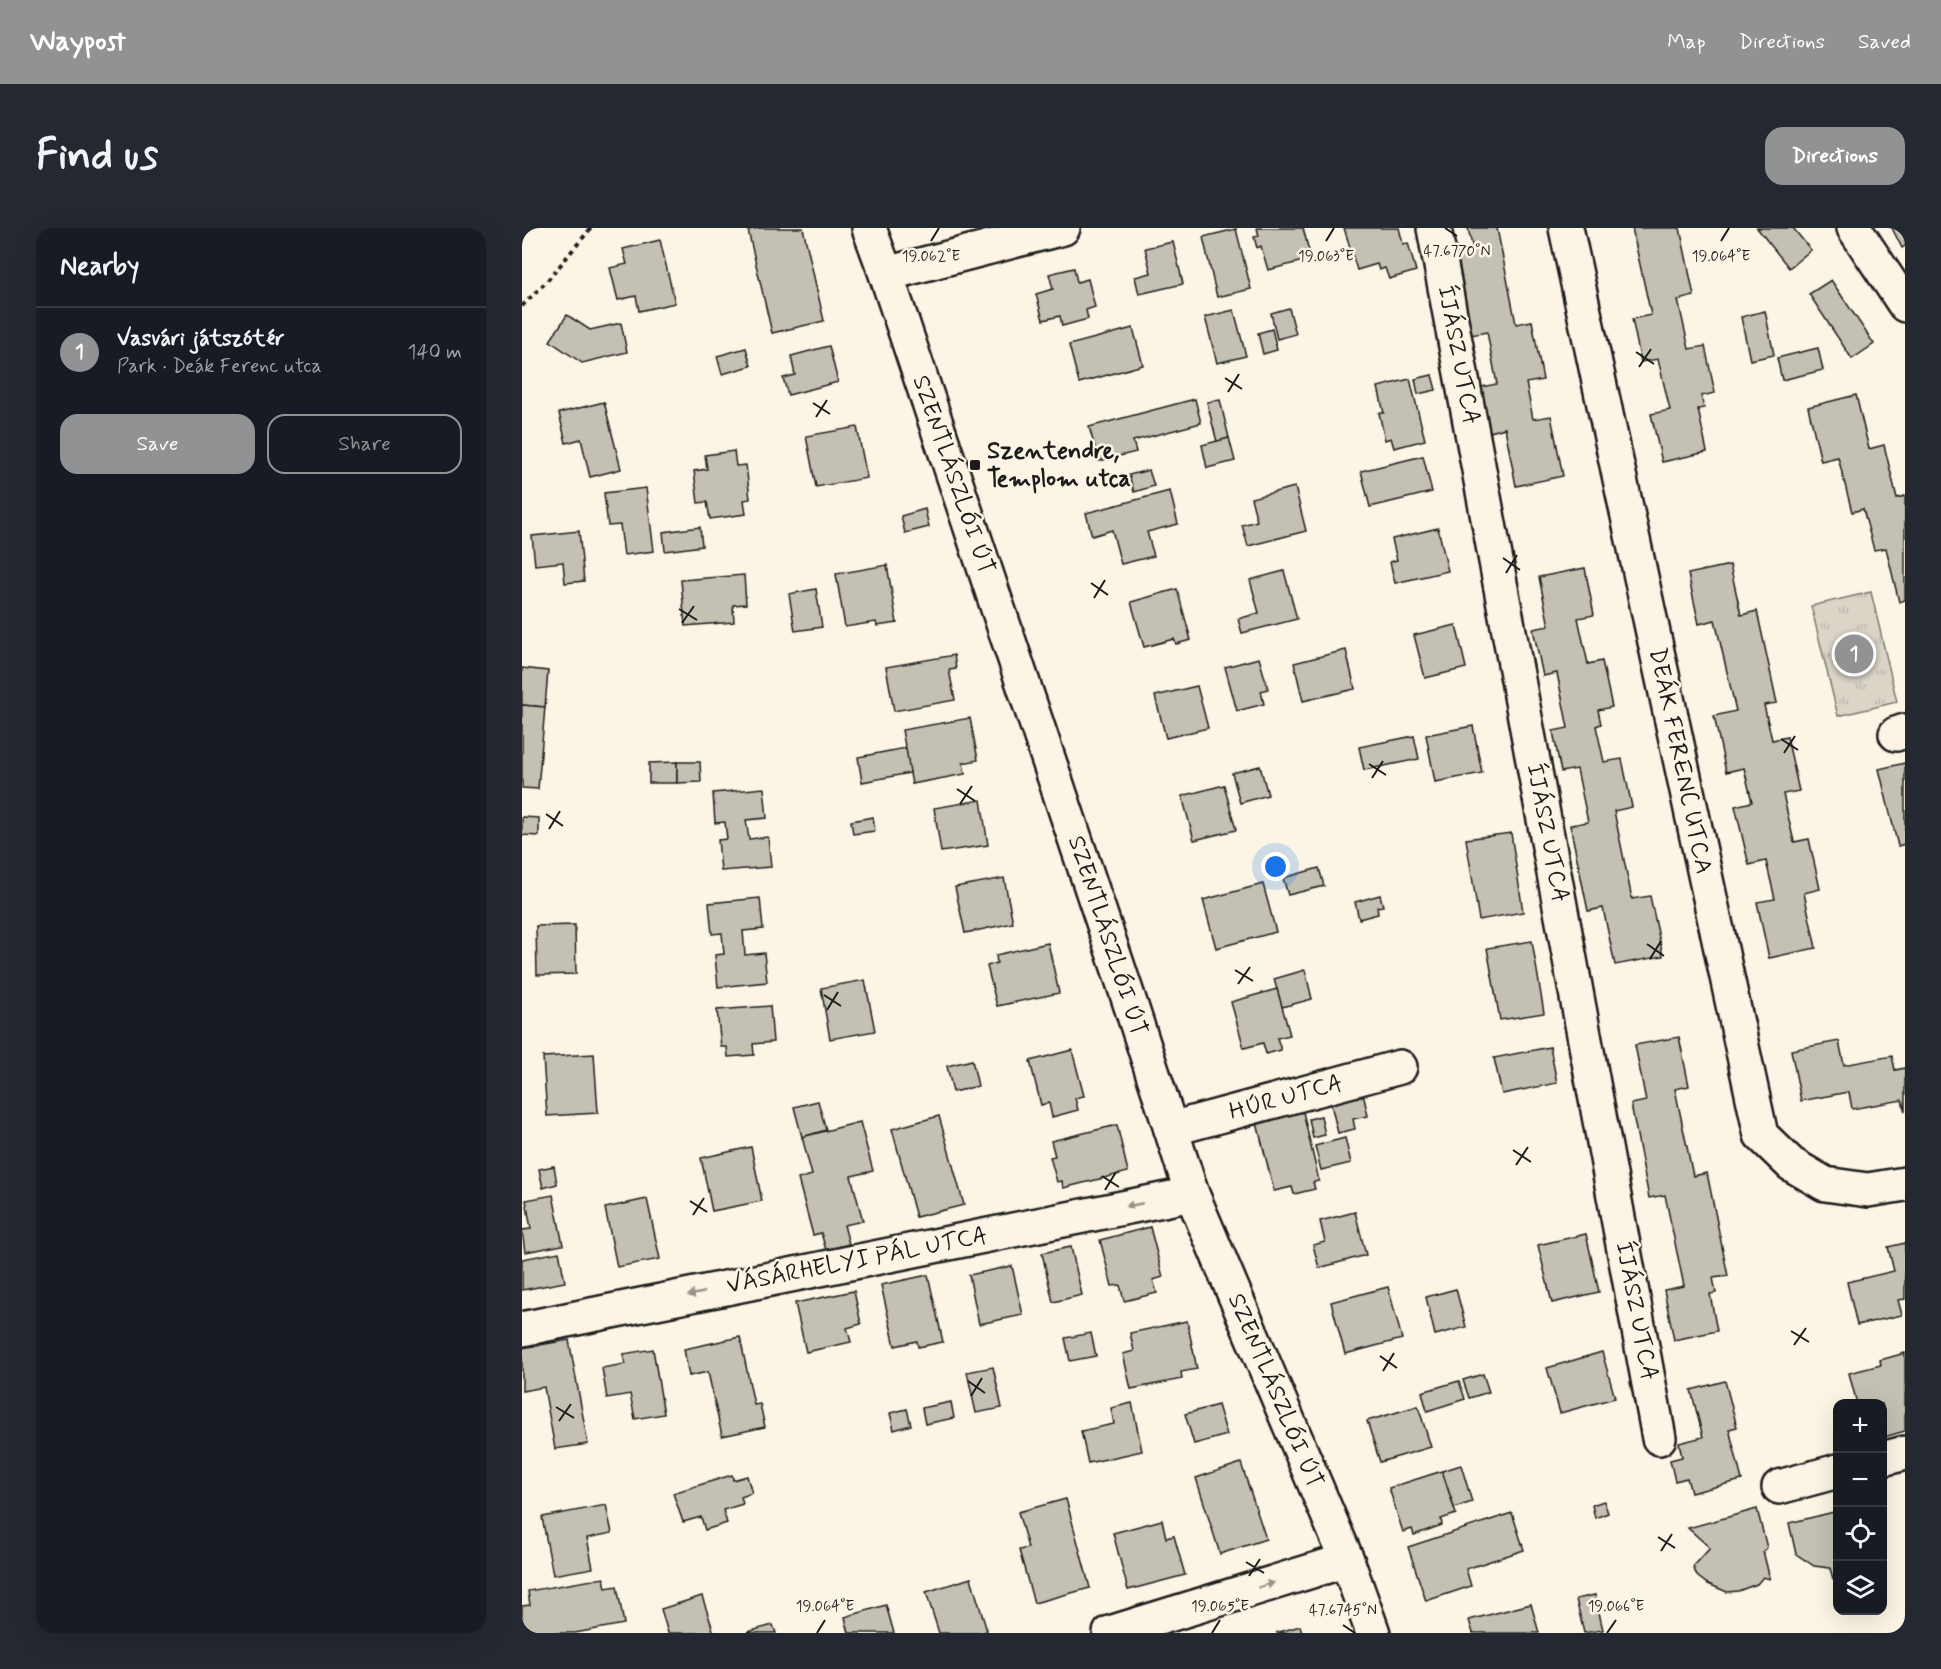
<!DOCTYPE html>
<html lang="en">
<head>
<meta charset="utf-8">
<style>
  :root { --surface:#171b24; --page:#242831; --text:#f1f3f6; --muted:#9ea1a6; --line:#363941; --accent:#919294 }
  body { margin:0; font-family:Mynerve,sans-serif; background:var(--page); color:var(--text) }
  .controls { position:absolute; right:18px; bottom:18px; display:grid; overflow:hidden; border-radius:12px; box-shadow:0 6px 24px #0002 }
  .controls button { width:54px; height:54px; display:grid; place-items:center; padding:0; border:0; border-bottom:2px solid var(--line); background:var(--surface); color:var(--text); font:30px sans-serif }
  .you { position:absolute; left:754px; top:639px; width:21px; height:21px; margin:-15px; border:4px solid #fff; border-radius:50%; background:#1a73e8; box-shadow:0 0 0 9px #1a73e833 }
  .badge { display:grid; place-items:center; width:39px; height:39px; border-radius:50%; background:var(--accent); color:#fff; font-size:20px; font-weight:700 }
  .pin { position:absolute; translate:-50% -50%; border:3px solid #fff; box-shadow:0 2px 6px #0006 }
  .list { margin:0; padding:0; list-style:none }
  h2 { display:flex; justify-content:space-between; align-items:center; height:78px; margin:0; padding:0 24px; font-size:26px }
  h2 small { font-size:20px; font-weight:400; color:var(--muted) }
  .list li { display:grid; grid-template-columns:39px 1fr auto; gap:18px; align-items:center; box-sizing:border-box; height:90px; padding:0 24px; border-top:2px solid var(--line) }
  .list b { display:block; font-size:22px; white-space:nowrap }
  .list p { margin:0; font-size:20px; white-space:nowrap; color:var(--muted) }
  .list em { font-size:20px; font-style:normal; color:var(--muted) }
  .actions { display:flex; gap:12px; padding:18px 24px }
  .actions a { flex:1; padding:14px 0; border:2px solid var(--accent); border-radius:18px; text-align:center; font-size:21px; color:var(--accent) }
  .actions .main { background:var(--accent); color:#fff }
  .icon { flex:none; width:33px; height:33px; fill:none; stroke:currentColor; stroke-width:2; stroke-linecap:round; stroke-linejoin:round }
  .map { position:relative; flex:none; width:1383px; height:1405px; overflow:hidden; border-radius:18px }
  header { display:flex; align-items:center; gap:36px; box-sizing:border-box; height:84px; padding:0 30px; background:var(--accent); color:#fff }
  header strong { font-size:28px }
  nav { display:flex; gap:33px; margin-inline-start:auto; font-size:21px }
  .intro { display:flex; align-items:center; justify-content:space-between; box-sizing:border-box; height:144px; padding:0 36px }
  h1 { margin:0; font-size:42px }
  .button { padding:15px 27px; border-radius:18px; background:var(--accent); color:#fff; font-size:21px; font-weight:700 }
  main { display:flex; gap:36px; padding:0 36px }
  aside { flex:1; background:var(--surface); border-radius:18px; box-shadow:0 6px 24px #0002 }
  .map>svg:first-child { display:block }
  .park { fill:url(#park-tufts); stroke:#7c7872; stroke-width:1.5 }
  .building { fill:#c4c0b3; stroke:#1c1c1c; stroke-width:1.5 }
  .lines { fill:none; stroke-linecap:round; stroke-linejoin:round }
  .minor-casing { stroke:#1c1c1c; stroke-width:38 }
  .major-casing { stroke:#1c1c1c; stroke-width:38 }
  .path { stroke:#1c1c1c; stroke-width:4; stroke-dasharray:4.5 4.5; stroke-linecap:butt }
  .minor { stroke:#fcf5e5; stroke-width:33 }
  .major { stroke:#fcf5e5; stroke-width:33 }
  .oneway { fill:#97938b }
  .ticks { fill:none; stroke:#1c1c1c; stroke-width:2 }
  .poi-dot { fill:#1c1c1c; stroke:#fcf5e5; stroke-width:2 }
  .labels { text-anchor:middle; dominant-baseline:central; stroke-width:5; stroke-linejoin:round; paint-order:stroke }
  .street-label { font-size:24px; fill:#1c1c1c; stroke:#fcf5e5 }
  .poi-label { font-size:24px; font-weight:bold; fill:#1c1c1c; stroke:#fcf5e5; text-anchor:start }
  .ticks-label { font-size:15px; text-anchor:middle; fill:#1c1c1c; stroke:#fcf5e5; stroke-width:5; stroke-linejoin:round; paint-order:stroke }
</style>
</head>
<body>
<header>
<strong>Waypost</strong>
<nav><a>Map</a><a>Directions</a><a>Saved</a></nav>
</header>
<div class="intro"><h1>Find us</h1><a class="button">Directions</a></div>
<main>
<aside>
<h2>Nearby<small></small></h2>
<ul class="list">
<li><span class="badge">1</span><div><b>Vasvári játszótér</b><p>Park · Deák Ferenc utca</p></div><em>140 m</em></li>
</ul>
<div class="actions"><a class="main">Save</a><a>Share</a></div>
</aside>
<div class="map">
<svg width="1383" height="1405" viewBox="0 0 1383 1405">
  <defs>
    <pattern id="park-tufts" width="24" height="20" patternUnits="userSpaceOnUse" patternTransform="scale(1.5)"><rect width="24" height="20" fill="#dbd5c8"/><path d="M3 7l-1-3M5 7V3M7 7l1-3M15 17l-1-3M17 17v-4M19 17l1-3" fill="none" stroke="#bbb6ab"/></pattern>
  </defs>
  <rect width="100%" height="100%" fill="#fcf5e5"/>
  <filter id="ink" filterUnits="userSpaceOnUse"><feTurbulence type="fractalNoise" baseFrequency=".0167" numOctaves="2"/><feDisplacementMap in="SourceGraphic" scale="12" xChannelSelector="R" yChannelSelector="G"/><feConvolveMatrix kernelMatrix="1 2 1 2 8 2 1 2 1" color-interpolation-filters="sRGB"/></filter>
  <g filter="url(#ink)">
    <!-- park -->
    <path class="park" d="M1349,364L1375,474L1316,488L1289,378Z"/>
    <!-- building -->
    <g class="building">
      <path d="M237,0H281L302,93L250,105L226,2Z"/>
      <path d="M735,0H781L789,31L746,42L739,18L735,20L732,9L737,8Z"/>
      <path d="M822,0H877L881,16L886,15L894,43L867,51L863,40L857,42L855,36L835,42Z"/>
      <path d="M946,0H975L994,96L1010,93L1021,152L1004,155L1011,191L1029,188L1041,248L994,258L983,200L968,204L959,159L975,156L965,104L949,107L932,25L951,22Z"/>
      <path d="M1110,0H1158L1172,68L1156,72L1167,121L1183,118L1193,165L1179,168L1182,180L1176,181L1185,224L1140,234L1129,186L1148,182L1136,131L1119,134L1110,91L1129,87Z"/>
      <path d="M1235,0H1271L1289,22L1267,40Z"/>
      <path d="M1370,0H1383V18L1380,20Z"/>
      <path d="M714,1L729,61L695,69L681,9Z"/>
      <path d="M138,12L153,75L117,83L114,68L96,72L88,40L105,36L101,21Z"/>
      <path d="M651,14L661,56L617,66L613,49L629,45L623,20Z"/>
      <path d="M552,40L555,54L566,51L573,79L564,82L566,91L540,98L538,88L521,92L514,66L531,61L527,46Z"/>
      <path d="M1309,52L1352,116L1330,131L1287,66Z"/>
      <path d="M767,80L774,106L755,111L749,85Z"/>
      <path d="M712,82L724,128L695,135L683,89Z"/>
      <path d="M1243,83L1252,127L1228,132L1219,89Z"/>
      <path d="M45,87L68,102L99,95L105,124L60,135L28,113Z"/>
      <path d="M611,100L621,137L557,155L547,117Z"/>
      <path d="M750,101L755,122L741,126L736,105Z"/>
      <path d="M307,118L316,154L266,167L261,150L273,147L269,128Z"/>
      <path d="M224,120L229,138L200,146L195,128Z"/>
      <path d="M1296,120L1301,142L1260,152L1255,130Z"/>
      <path d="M910,147L914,162L896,166L893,151Z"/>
      <path d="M888,151L903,212L872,220L869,210L863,212L857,185H862L856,159Z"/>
      <path d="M1334,167L1347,221L1362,217L1375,270L1383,268V372L1377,374L1364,320L1352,322L1341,281L1330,284L1316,229L1299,233L1286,179Z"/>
      <path d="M673,171L679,195L611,213L614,224L577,233L567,199Z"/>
      <path d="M698,172L707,210L695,214L685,174Z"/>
      <path d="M82,174L99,241L68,249L59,211L44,215L37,185Z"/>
      <path d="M335,199L345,250L294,259L284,208Z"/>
      <path d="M707,210L713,233L685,240L680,217Z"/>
      <path d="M212,223L214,238L224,237L228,271L222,272L224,286L188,291L185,274L176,275L172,243L185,241L183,227Z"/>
      <path d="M901,228L910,264L848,279L839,243Z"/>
      <path d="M627,242L632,258L612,264L607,247Z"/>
      <path d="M773,259L784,303L726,318L720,297L735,293L729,270Z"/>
      <path d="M124,260L132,323L102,327L98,297L86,298L82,265Z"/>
      <path d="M648,263L656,296L625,304L632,328L599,336L590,302L570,308L564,285Z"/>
      <path d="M403,281L407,299L383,305L379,288Z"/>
      <path d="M178,299L180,318L143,323L141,304Z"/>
      <path d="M916,300L926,343L873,355L868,334L875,332L870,311Z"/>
      <path d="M57,303L62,353L43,355L41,334L13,337L10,308Z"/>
      <path d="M365,337L375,395L355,398L354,394L323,399L314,346Z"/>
      <path d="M1208,337L1219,387L1235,383L1255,475L1242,477L1250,512L1265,509L1277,563L1261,566L1272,614L1287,611L1298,661L1282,665L1294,720L1247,730L1235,674L1253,671L1244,633L1227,637L1213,578L1230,574L1222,540L1204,544L1192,488L1214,483L1193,392L1177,396L1166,346Z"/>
      <path d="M1063,340L1072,387L1056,390L1066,436L1080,433L1090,479L1076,482L1079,496L1074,498L1082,534L1100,531L1110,579L1092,583L1110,671L1128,668L1141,728L1093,737L1081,680L1066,683L1048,597L1066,594L1055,541L1039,544L1031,503L1046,500L1035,445L1021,448L1011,401L1027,398L1017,349Z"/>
      <path d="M762,343L775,391L720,405L716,391L737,385L728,352Z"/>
      <path d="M222,347L224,376L211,377L212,394L163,398L159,352Z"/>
      <path d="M294,361L300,399L273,403L267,366Z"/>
      <path d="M655,361L669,412L654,416L652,411L622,419L609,374Z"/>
      <path d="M934,397L944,440L903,450L892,407Z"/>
      <path d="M824,422L833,461L781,473L772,435Z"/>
      <path d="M432,427L434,441L427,442L433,472L372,483L364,439Z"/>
      <path d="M737,430L746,461L739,463L742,476L715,483L703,439Z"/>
      <path d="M0,440L26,443L23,479L0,477Z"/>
      <path d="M675,458L686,500L644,510L633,468Z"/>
      <path d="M0,477L23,479L16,561L0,560Z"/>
      <path d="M448,490L456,532L441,535L443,546L390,556L380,502Z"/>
      <path d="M951,498L960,545L913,554L904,507Z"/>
      <path d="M892,508L897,531L842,542L837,519Z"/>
      <path d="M384,520L388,545L340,554L336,529Z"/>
      <path d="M155,534V555H127V535Z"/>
      <path d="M155,534H178L179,554L155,555Z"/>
      <path d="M1383,535V616L1376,618L1357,541Z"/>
      <path d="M738,538L746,567L718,575L710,545Z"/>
      <path d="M702,557L714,602L672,612L660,568Z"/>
      <path d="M242,560L245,590L224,592L227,611L246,609L249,639L199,643L196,612L205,611L203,594L193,595L191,565Z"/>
      <path d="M459,572L466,617L419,624L412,580Z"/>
      <path d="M0,589L17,590V608L0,607Z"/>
      <path d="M351,589L353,603L331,606L329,593Z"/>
      <path d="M989,605L1001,684L957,692L944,611Z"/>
      <path d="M797,640L802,658L766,667L761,650Z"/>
      <path d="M482,650L491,695L443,705L433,659Z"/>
      <path d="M741,656L754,704L694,720L681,672Z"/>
      <path d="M858,667L861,678L855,679L856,686L837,691L833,674Z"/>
      <path d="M238,670L241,701L221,703L223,727L242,725L245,754L196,759L193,727L202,726L200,705L190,706L187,675Z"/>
      <path d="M53,697L54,746L15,747L14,698Z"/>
      <path d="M1010,713L1022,785L978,792L965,720Z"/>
      <path d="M526,715L537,765L475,778L465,738L475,735L474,727Z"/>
      <path d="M783,742L790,771L760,779L752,751Z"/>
      <path d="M343,752L353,803L308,811L299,760Z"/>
      <path d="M755,761L768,807L755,810L759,822L744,826L741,815L722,820L709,774Z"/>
      <path d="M248,778L251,814L231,816L232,827L206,829L205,819H199L195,782Z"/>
      <path d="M1157,809L1167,858L1153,861L1171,948L1185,945L1206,1048L1191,1050L1194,1065L1188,1066L1195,1103L1152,1112L1142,1062L1162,1058L1143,967L1127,970L1109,876L1124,873L1113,817Z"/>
      <path d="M1317,813L1322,837L1370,828L1373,842L1383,840V884L1380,872L1330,881L1327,864L1279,873L1269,822Z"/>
      <path d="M1028,819L1035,855L980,866L972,830Z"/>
      <path d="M550,822L562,868L553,870L556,882L530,889L527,875L519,877L508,833Z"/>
      <path d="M72,826L76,885L25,888L21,829Z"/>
      <path d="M450,832L456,858L431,864L425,838Z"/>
      <path d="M839,856L846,888L831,891L833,901L816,905L806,864Z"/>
      <path d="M296,873L304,902L280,909L272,879Z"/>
      <path d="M781,884L797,953L791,954L793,961L772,966L770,959L752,963L735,895Z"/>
      <path d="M417,888L442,977L394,989L370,901Z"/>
      <path d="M799,888L803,907L791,910L787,891Z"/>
      <path d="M338,894L351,943L329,948L341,993L322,997L327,1016L304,1022L299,1005L291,1007L276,951L290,947L280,909Z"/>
      <path d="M595,897L606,944L541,960L540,953L535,954L528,929L533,928L529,913Z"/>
      <path d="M823,910L829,935L799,942L793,918Z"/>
      <path d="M229,919L240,973L190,983L179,930Z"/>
      <path d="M32,938L35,956L21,960L17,941Z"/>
      <path d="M31,967L41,1017L3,1024L0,1002L9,1001L4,972Z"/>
      <path d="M125,971L138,1031L95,1039L83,980Z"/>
      <path d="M833,984L844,1027L797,1040L791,1017L803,1014L798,993Z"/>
      <path d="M628,999L641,1049L631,1052L635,1065L602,1073L598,1057L590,1058L578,1012Z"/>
      <path d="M1064,1006L1077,1064L1030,1075L1016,1017Z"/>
      <path d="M1383,1015V1071L1376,1072L1380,1087L1335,1097L1325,1054L1372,1043L1366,1019Z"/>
      <path d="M549,1019L560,1067L531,1074L520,1025Z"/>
      <path d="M37,1024L43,1054L0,1062V1031Z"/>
      <path d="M490,1038L501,1087L457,1096L447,1047Z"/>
      <path d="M406,1047L421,1114L396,1119L395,1113L373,1118L359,1057Z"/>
      <path d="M866,1059L880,1111L823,1126L809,1074Z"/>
      <path d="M934,1061L944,1099L913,1107L904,1069Z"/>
      <path d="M332,1063L339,1096L325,1100L329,1114L284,1124L273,1075Z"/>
      <path d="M665,1093L675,1141L659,1144L660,1151L609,1161L601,1126L612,1123L608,1105Z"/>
      <path d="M569,1105L574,1128L548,1133L543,1110Z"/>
      <path d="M218,1109L232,1177L238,1176L243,1199L200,1208L186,1144L167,1148L162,1121Z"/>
      <path d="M47,1112L66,1216L33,1221L22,1159L0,1163V1120Z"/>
      <path d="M131,1121L142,1186L113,1191L108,1166L85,1170L80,1140L103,1136L101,1126Z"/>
      <path d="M1080,1124L1093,1170L1038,1185L1025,1140Z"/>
      <path d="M1383,1125V1203L1362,1209L1360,1176H1335L1327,1145L1359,1137L1358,1132Z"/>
      <path d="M471,1139L480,1180L454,1185L445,1144Z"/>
      <path d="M961,1146L967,1164L947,1170L941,1152Z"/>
      <path d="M937,1153L943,1171L905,1183L900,1164Z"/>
      <path d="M1203,1153L1215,1199L1207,1201L1220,1252L1169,1265L1165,1250L1153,1253L1148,1232L1160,1229L1157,1215L1181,1209L1169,1162Z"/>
      <path d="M429,1174L432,1190L403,1196L400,1180Z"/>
      <path d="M610,1175L620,1223L566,1235L559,1203L592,1196L589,1180Z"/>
      <path d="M696,1177L705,1207L672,1216L663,1186Z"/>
      <path d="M896,1178L909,1219L858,1234L845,1193Z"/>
      <path d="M385,1181L389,1197L372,1202L368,1185Z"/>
      <path d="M719,1235L744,1311L698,1326L674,1250Z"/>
      <path d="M939,1237L950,1274L932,1280L920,1243Z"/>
      <path d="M920,1243L934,1286L919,1291L920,1297L892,1307L890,1301L881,1304L867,1260Z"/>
      <path d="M210,1247L211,1252L225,1248L230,1265L219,1269L221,1276L201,1282L205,1295L183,1302L179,1289L161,1294L151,1265Z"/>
      <path d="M544,1271L568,1360L512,1375L497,1322L506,1320L496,1284Z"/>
      <path d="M1082,1273L1086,1285L1073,1290L1070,1277Z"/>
      <path d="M84,1277L90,1305L65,1310L71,1340L31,1347L20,1289Z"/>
      <path d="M1235,1281L1245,1320L1241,1323L1248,1351L1241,1349L1235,1356L1216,1363L1205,1364L1184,1355L1175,1348L1171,1339L1188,1320L1166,1300Z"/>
      <path d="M1316,1283V1350L1311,1351L1308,1340L1292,1338L1274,1326L1267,1295Z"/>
      <path d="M990,1285L1002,1322L944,1341L949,1358L904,1373L886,1319Z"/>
      <path d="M640,1292L644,1310L652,1308L663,1347L606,1362L591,1305Z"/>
      <path d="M82,1350L84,1360L95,1358L102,1396L53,1405H0V1378L8,1377L6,1363Z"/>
      <path d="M449,1350L465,1403L459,1405H417L404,1364Z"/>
      <path d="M1073,1367L1081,1402L1062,1405L1054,1371Z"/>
      <path d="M180,1368L192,1405H146L139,1381Z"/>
      <path d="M1009,1376L1017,1405H951L947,1392Z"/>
      <path d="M364,1377L372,1405H327L323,1389Z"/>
      <path d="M251,1397L254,1405H227L226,1404Z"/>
      <path d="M778,1398L780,1405H754Z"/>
    </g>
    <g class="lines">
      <defs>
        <g id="minor">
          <path d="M912,0L1137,1210"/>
          <path d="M1044,0L1239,907L1269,936L1303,956L1346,962L1383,956"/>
          <path d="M1332,0L1383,77"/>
          <path d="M364,46L541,0"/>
          <path d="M1374,506L1383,503"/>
          <path d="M649,901L878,839"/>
          <path d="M0,1101L670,966"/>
          <path d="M1360,1231L1383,1225"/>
          <path d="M1257,1259L1316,1243"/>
          <path d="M588,1405L825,1332"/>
        </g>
        <path id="major" d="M347,0L364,46L607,772L670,966L825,1332L851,1405"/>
      </defs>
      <!-- minor casing -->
      <use href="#minor" class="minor-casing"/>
      <!-- major casing -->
      <use href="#major" class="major-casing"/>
      <!-- path -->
      <path class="path" d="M0,78L25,53L69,0"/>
      <!-- minor -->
      <use href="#minor" class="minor"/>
      <!-- major -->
      <use href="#major" class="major"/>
    </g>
    <!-- one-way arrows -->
    <defs><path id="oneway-solid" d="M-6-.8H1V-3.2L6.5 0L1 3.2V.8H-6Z" transform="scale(1.5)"/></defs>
    <g class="oneway">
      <use href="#oneway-solid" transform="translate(612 977) rotate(169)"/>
      <use href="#oneway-solid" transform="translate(174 1066) rotate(169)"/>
      <use href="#oneway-solid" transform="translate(744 1357) rotate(-17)"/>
    </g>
  </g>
  <!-- ticks -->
  <path class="ticks" d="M923,0L935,8M409,13L417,0M804,13L812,0M1199,13L1207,0M1114,124L1132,136M1117,139L1129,121M703,150L720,161M706,164L717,146M291,175L308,186M294,189L305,172M981,330L998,342M984,345L995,327M569,355L586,367M572,370L583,352M157,381L175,392M160,395L172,378M1259,511L1276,522M1262,525L1273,508M847,536L864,547M850,550L861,533M435,561L453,573M438,576L450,558M24,586L41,598M27,601L38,583M1125,716L1142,728M1128,731L1139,713M713,742L731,753M716,756L728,739M302,767L319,778M305,782L316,764M991,922L1009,934M994,937L1006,919M580,948L597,959M583,962L594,944M168,973L185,984M171,987L182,970M1269,1103L1287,1114M1272,1117L1284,1100M858,1128L875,1140M861,1143L872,1125M446,1153L463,1165M449,1168L460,1150M34,1179L52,1190M37,1193L49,1176M1136,1309L1153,1320M1139,1323L1150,1306M724,1334L742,1345M727,1348L738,1331M821,1397L833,1405M295,1405L303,1392M690,1405L698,1392M1085,1405L1094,1392"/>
  <!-- markers -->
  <rect class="poi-dot" x="447" y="231" width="12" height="12" rx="3"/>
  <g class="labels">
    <!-- street labels -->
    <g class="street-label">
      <text transform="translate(936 127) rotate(79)">ÍJÁSZ UTCA</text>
      <text transform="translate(431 247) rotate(71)">SZENTLÁSZLÓI ÚT</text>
      <text transform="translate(1158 533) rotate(78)">DEÁK FERENC UTCA</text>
      <text transform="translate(1025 605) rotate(79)">ÍJÁSZ UTCA</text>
      <text transform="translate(585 708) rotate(72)">SZENTLÁSZLÓI ÚT</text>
      <text transform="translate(764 870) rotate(-15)">HÚR UTCA</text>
      <text transform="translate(335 1033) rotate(-11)">VÁSÁRHELYI PÁL UTCA</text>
      <text transform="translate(1114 1083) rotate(79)">ÍJÁSZ UTCA</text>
      <text transform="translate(753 1163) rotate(67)">SZENTLÁSZLÓI ÚT</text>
    </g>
    <!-- poi labels -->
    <g class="poi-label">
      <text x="465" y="223">Szentendre,<tspan x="465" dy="28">Templom utca</tspan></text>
    </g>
  </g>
  <g class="ticks-label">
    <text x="935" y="28">47.6770°N</text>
    <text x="409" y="33">19.062°E</text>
    <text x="804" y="33">19.063°E</text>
    <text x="1199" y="33">19.064°E</text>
    <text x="303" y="1383">19.064°E</text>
    <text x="698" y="1383">19.065°E</text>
    <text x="1094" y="1383">19.066°E</text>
    <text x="821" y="1387">47.6745°N</text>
  </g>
</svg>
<div class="controls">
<button>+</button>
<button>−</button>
<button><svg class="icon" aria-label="locate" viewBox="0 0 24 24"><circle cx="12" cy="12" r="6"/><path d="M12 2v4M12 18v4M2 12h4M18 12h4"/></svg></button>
<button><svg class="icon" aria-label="layers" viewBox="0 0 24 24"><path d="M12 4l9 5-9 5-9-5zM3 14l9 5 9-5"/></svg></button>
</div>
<div class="you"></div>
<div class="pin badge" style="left:1332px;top:426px">1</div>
</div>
</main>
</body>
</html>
